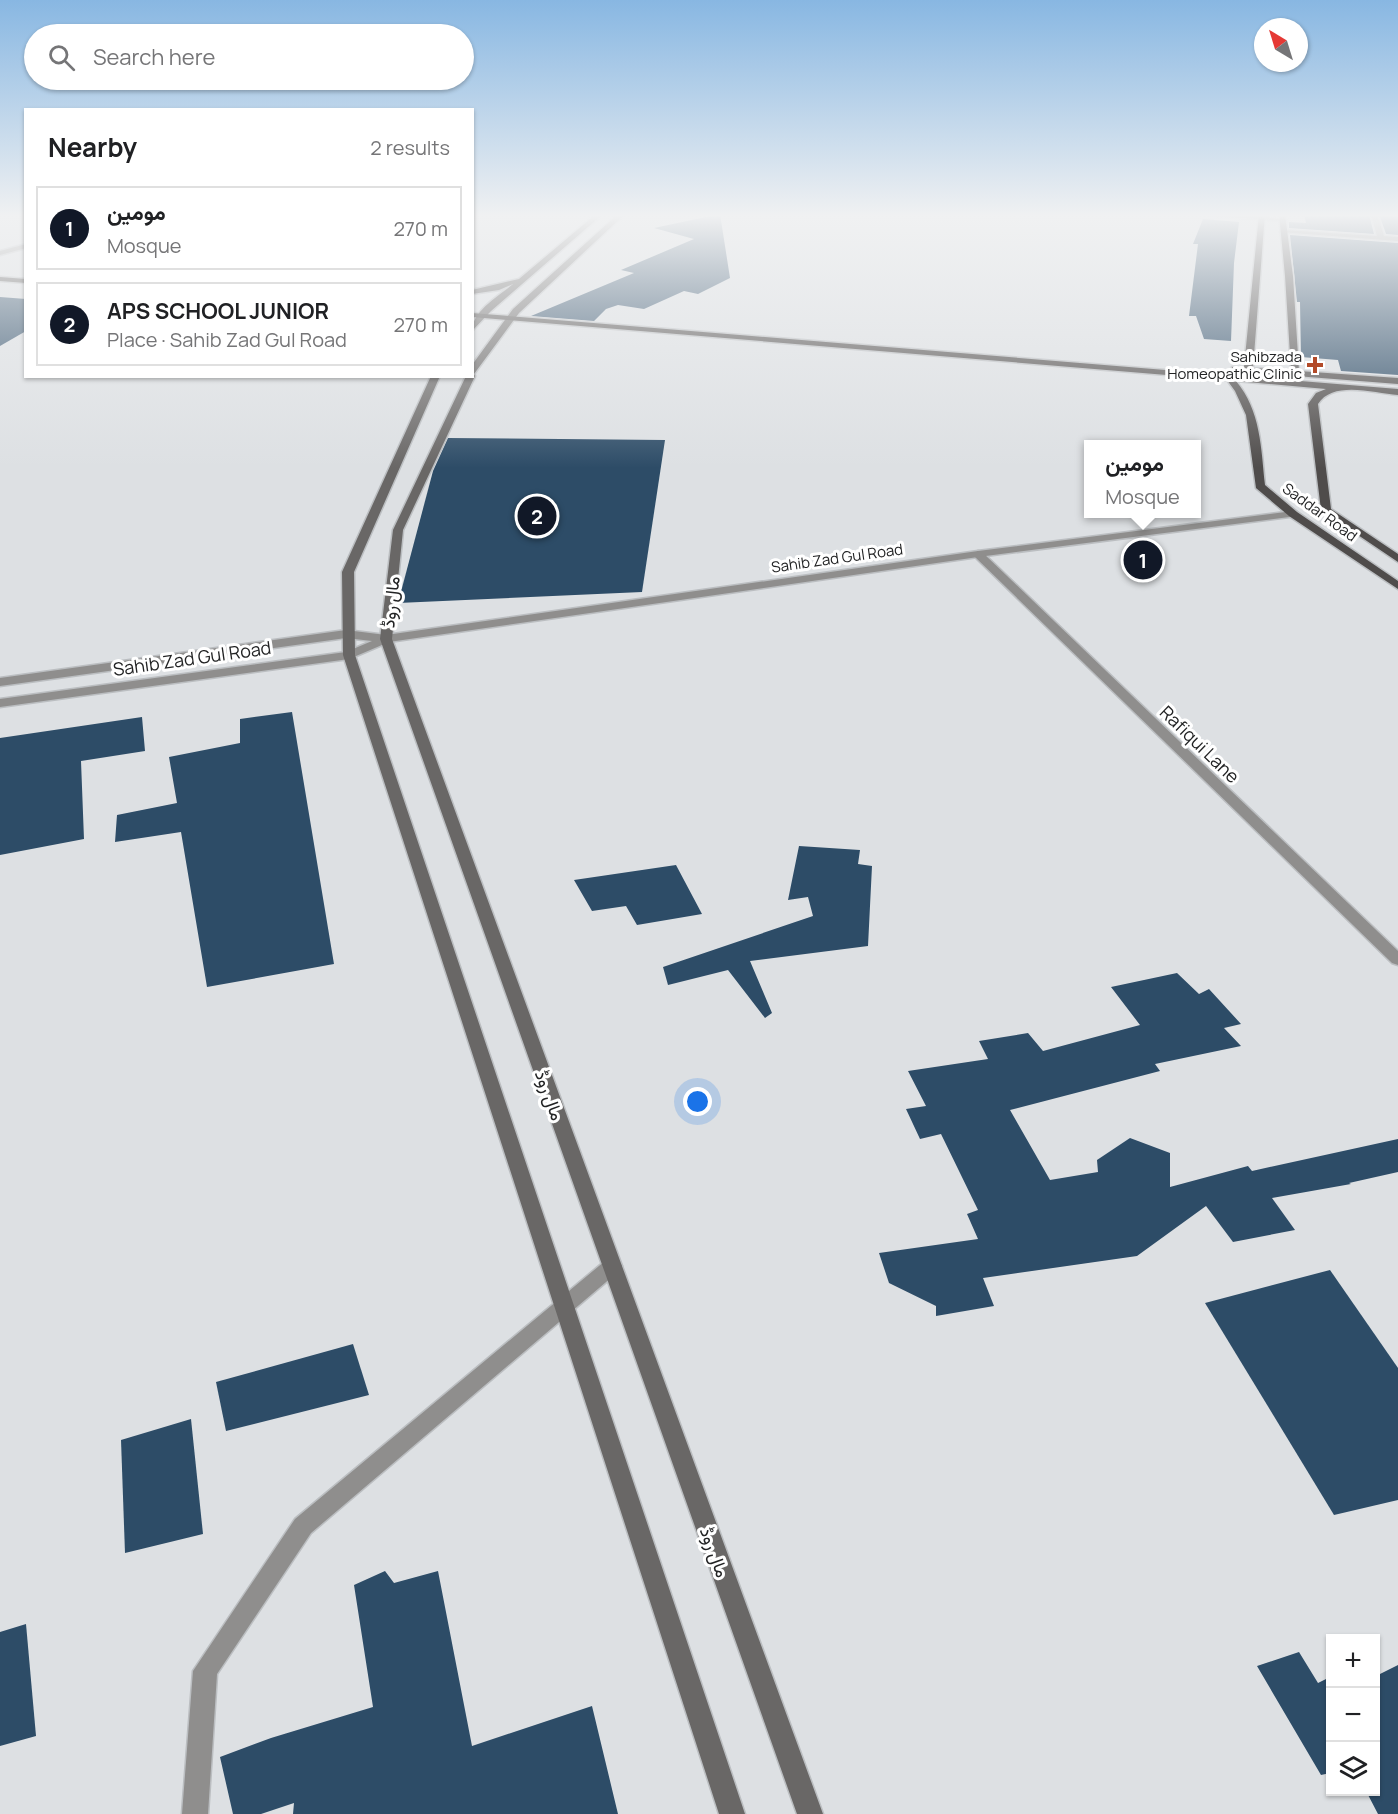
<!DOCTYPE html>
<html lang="en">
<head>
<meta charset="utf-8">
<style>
  :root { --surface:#fff; --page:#f2f2f2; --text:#202124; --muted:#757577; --line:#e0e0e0; --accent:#111827 }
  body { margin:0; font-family:Manrope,Vazirmatn,sans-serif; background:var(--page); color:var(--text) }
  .controls { position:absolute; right:18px; bottom:18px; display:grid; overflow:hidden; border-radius:0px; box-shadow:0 2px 4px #0004 }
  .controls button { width:54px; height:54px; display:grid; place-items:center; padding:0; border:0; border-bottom:2px solid var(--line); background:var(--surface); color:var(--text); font:30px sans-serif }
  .compass { position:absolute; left:1254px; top:18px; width:54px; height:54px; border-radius:50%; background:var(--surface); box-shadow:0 2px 4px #0004; rotate:322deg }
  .you { position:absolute; left:698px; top:1102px; width:21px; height:21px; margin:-15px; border:4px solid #fff; border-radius:50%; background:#1a73e8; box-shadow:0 0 0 9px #1a73e833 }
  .badge { display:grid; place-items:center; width:39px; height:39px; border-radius:50%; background:var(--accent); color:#fff; font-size:20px; font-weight:700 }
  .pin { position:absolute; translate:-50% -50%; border:3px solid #fff; box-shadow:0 2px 6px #0006 }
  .popup { position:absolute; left:1084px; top:440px; width:117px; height:78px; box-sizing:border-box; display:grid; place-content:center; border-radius:0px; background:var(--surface); filter:drop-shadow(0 2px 4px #0005); font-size:20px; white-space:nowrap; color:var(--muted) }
  .popup b { font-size:22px; color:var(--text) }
  .popup::after { content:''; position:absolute; left:50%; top:100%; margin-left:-12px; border:12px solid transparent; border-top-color:var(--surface) }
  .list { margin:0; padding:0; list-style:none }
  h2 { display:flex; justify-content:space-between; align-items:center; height:78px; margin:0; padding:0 24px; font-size:26px }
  h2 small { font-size:20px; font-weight:400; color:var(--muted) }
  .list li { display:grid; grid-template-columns:39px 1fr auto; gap:18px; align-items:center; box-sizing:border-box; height:84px; margin:0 12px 12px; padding:0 12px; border:2px solid var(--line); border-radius:0px }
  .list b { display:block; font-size:22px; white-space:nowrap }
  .list p { margin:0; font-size:20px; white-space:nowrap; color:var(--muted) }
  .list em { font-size:20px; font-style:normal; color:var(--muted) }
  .icon { flex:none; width:33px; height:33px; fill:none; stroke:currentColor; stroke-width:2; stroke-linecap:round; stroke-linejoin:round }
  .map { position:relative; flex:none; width:1398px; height:1814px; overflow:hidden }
  .search { position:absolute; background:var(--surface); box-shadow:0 2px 4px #0004; left:24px; top:24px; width:450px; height:66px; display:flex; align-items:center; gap:15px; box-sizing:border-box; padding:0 21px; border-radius:33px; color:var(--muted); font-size:22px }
  .panel { position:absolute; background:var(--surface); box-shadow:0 2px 4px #0004; left:24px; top:108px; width:450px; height:270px; border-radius:0px }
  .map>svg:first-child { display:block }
  .building { fill:#2d4c67 }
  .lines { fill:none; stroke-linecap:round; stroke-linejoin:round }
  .minor-casing { stroke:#bbbec1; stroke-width:3 }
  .tertiary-casing { stroke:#bbbec1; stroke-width:3 }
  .secondary-casing { stroke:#bbbec1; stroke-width:3 }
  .primary-casing { stroke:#bbbec1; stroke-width:3 }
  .minor { fill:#8f8e8d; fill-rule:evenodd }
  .tertiary { fill:#8f8e8d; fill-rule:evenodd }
  .secondary { fill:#696766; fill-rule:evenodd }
  .primary { fill:#4f4c4b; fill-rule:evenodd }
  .poi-dot { fill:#b24a28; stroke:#fff; stroke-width:2 }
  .labels { text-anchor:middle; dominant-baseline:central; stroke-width:6; stroke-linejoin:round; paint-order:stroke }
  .far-poi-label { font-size:15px; fill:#222324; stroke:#fff; text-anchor:end }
  .far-street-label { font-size:15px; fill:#222324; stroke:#fff }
  .street-label { font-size:18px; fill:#222324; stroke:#fff }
</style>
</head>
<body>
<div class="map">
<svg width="1398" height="1814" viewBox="0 0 1398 1814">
  <rect width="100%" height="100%" fill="#dde0e3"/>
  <!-- building -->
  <g class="building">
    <path d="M720,214L730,278L698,294L684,291L644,309L618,305L606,309L594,321L531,316L634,273L621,270L694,239L654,228Z"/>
    <path d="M1304,214H1369L1374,234L1289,228V222L1306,223Z"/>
    <path d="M1379,214H1398V235L1386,234Z"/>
    <path d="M1203,219L1239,222L1234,263L1231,341L1204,339L1196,316H1189L1198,244H1193Z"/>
    <path d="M1290,235L1398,243V375L1341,371L1338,360L1301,357L1300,302H1297Z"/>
    <path d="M0,297L26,299V331L0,346Z"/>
    <path d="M448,438L665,440L642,592L398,603L433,471Z"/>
    <path d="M292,712L334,964L207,987L181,832L115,842L117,815L177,803L169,757L240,743V719Z"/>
    <path d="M142,717L145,751L81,761L84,839L0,855V738Z"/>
    <path d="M799,846L860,850L858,864L872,866L868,946L750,961L772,1013L765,1018L728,970L668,985L663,967L813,916L808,897L788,900Z"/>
    <path d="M676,865L702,914L637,925L626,906L592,911L574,880Z"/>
    <path d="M1177,973L1199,994L1209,989L1241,1024L1224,1028L1241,1046L1155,1064L1160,1071L1010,1110L1050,1180L1098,1172L1097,1160L1130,1138L1170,1153V1187L1248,1166L1252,1171L1398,1139V1172L1349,1183L1351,1184L1272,1198L1295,1230L1233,1242L1206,1206L1137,1256L983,1278L994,1306L936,1316V1306L889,1283L879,1253L978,1239L967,1214L978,1210L941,1134L920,1139L906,1109L926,1106L908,1071L988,1059L979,1041L1028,1033L1043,1051L1140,1025L1111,987Z"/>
    <path d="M1330,1270L1398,1368V1500L1334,1515L1205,1303Z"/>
    <path d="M353,1344L369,1395L226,1431L216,1382Z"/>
    <path d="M191,1419L203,1534L125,1553L121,1440Z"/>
    <path d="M385,1571L394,1583L438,1571L472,1746L592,1706L618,1814H293L294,1803L261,1814H233L220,1757L271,1738L373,1707L354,1585Z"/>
    <path d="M26,1624L36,1736L0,1746V1632Z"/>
    <path d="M1299,1652L1318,1683L1330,1677V1773L1321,1775L1257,1666Z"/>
    <path d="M1398,1665V1814H1378L1366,1791H1376V1676Z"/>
  </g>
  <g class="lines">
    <defs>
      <g id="minor">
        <path d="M1371,214H1377L1384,236L1398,237V241L1280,232L1283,230L1377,236Z"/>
        <path d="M26,244V248L0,255V251Z"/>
        <path d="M978,551L982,552L1398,951V965L1392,963L974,556L973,554Z"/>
        <path d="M612,1259L619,1261L622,1266L619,1271L311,1533L217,1674L208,1814H182L193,1671L295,1519L605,1261Z"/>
      </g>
      <g id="tertiary">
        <path d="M1188,214H1229L1285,219L1282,221Z"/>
        <path d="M1293,511L1297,512V516L978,557L389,642L349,659L0,707V699L346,652L372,641L346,638L0,686V678L346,630L386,635L978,551Z"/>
      </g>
      <g id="secondary">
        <path d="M596,214H603L491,311L472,331C472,311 499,296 513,284L499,290L472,294V290L519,279Z"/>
        <path d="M618,214H625L519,313L474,374L475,376L403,530L392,639L823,1814H797L380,639L393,530L466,376H472V365L513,309Z"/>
        <path d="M431,376H440L354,572L355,655L745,1814H719L343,655L342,572Z"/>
      </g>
      <g id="primary">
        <path d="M1259,214H1265L1253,368L1291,370L1285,276L1279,214H1285L1293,276L1299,371L1398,378V384L1232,371V367H1244Z"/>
        <path d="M0,277L26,279V283L0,281Z"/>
        <path d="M472,313L1398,389V395C1374,393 1333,380 1318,404L1331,509L1398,554V562L1321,510L1308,404L1316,393L1326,389L1236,381C1261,411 1261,448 1265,485L1297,512L1398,581V589L1289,516L1256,488L1246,415L1235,391L1227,380L472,317Z"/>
      </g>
    </defs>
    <!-- minor casing -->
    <use href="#minor" class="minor-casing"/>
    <!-- tertiary casing -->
    <use href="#tertiary" class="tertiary-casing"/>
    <!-- secondary casing -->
    <use href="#secondary" class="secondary-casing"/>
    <!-- primary casing -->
    <use href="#primary" class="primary-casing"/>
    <!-- minor -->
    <use href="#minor" class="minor"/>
    <!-- tertiary -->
    <use href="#tertiary" class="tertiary"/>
    <!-- secondary -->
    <use href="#secondary" class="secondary"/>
    <!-- primary -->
    <use href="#primary" class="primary"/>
  </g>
  <!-- sky -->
  <linearGradient id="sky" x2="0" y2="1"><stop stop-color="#88b7e2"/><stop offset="0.46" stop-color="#f0f1f2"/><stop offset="1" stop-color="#f0f1f2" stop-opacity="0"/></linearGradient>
  <rect width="1398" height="468" fill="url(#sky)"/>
  <!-- markers -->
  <path class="poi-dot" d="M1312 356h6v6h6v6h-6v6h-6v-6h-6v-6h6z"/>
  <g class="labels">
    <!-- far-poi labels -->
    <g class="far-poi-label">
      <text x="1302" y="356">Sahibzada<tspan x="1302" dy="17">Homeopathic Clinic</tspan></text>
    </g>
    <!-- far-street labels -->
    <g class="far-street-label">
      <text transform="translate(1320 512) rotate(36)">Saddar Road</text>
      <text transform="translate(837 558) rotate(-8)">Sahib Zad Gul Road</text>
    </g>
    <!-- street labels -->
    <g class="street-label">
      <text transform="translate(390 602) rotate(-84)">مال روڈ</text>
      <text transform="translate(192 658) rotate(-8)">Sahib Zad Gul Road</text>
      <text transform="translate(1200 744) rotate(44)">Rafiqui Lane</text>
      <text transform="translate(550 1095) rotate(70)">مال روڈ</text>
      <text transform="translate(715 1552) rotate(70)">مال روڈ</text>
    </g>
  </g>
</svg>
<div class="controls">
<button>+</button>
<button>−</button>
<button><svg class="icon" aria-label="layers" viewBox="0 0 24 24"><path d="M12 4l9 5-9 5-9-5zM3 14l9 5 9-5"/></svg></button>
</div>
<svg class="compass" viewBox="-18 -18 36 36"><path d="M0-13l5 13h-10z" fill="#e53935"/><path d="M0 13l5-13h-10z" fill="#757577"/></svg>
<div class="you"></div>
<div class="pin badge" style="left:1143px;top:560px">1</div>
<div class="popup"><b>مومین</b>Mosque</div>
<div class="pin badge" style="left:537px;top:516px">2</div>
<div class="search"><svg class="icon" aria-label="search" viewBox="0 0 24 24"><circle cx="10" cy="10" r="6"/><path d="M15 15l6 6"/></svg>Search here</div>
<section class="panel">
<h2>Nearby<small>2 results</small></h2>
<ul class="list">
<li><span class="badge">1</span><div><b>مومین</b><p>Mosque</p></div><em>270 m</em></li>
<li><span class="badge">2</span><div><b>APS SCHOOL JUNIOR</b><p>Place · Sahib Zad Gul Road</p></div><em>270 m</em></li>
</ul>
</section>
</div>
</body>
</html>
